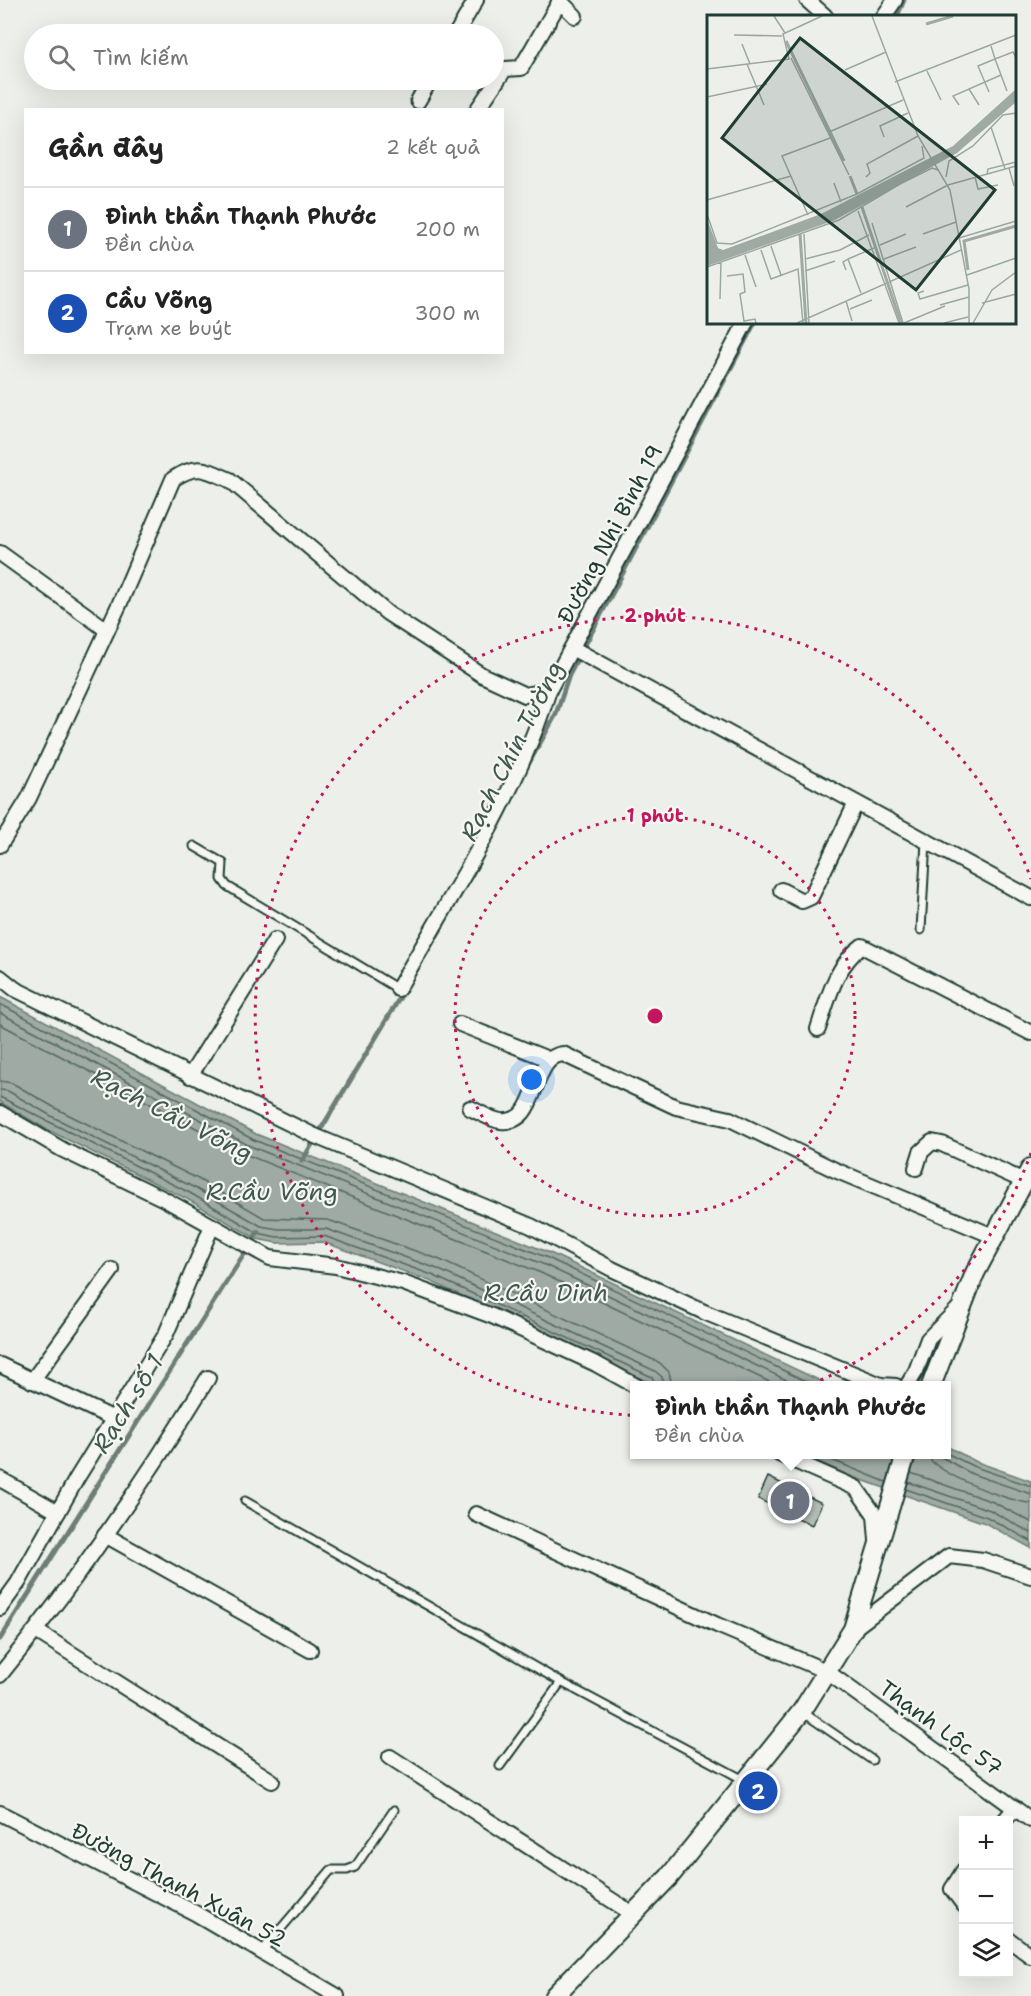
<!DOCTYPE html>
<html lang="vi">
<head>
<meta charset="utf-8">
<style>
  :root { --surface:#fff; --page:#f2f2f2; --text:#222; --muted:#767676; --line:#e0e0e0; --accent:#1f3d34 }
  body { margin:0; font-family:"Shantell Sans",sans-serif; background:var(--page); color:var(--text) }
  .controls { position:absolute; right:18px; bottom:18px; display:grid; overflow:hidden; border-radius:0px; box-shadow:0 6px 24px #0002 }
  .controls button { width:54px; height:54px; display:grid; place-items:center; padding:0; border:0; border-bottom:2px solid var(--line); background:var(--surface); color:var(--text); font:30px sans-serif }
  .you { position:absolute; left:532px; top:1080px; width:21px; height:21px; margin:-15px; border:4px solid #fff; border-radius:50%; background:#1a73e8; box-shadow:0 0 0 9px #1a73e833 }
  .badge { display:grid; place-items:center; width:39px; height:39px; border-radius:50%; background:var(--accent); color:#fff; font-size:20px; font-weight:700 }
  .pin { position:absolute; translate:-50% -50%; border:3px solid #fff; box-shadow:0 2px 6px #0006 }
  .popup { position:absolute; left:630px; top:1381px; width:321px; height:78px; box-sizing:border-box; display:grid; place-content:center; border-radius:0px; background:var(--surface); filter:drop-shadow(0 2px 4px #0005); font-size:20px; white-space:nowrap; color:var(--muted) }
  .popup b { font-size:22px; color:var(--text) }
  .popup::after { content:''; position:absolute; left:50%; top:100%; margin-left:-12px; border:12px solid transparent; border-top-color:var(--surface) }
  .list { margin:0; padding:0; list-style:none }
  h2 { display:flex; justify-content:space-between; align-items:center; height:78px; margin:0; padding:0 24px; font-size:26px }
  h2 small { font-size:20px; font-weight:400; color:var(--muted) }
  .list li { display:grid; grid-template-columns:39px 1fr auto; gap:18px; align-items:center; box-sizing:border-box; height:84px; padding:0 24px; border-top:2px solid var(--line) }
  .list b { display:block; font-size:22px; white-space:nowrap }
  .list p { margin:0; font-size:20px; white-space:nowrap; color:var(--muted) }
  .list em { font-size:20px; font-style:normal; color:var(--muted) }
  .icon { flex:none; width:33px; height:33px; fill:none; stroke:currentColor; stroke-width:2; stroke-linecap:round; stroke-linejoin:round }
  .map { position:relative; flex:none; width:1031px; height:1996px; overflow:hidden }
  .search { position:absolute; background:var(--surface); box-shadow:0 6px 24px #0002; left:24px; top:24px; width:480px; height:66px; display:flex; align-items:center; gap:15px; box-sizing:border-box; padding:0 21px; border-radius:33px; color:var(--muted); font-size:22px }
  .panel { position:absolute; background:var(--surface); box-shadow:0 6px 24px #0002; left:24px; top:108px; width:480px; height:246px; border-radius:0px }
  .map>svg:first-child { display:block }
  .water { fill:#9faaa4; stroke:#6c7e77; stroke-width:1.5 }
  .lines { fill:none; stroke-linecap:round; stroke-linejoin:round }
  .shore { stroke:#526961; stroke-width:1.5 }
  .stream { stroke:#6c7e77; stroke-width:5 }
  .building { fill:#b4bdb8; stroke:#1f3d34; stroke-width:1.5 }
  .lane-casing { stroke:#1f3d34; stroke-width:11 }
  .street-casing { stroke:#1f3d34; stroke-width:18 }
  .secondary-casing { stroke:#1f3d34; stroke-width:22 }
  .lane { stroke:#f6f6f2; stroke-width:7 }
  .street { stroke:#f6f6f2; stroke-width:14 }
  .secondary { stroke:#f6f6f2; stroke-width:18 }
  .ring { fill:none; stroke:#c2185b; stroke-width:3; stroke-dasharray:3 6 }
  .labels { text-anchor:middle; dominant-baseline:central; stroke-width:4.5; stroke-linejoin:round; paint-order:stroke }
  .street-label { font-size:22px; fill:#1f3d34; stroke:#f6f6f2 }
  .water-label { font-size:24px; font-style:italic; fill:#3f5850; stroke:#f6f6f2 }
  .inset-river { fill:none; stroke:#9faaa4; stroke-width:3 }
  .inset-road { fill:none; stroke:#9ba8a1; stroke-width:1.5 }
  .view { fill:#1f3d34; fill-opacity:0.15; stroke:#1f3d34; stroke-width:3 }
  .inset-edge { fill:none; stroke:#1f3d34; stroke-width:3 }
  .centre { fill:#c2185b; stroke:#f6f6f2; stroke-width:3 }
  .ring-label { font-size:18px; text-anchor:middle; font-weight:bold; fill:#c2185b; stroke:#f6f6f2; stroke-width:4.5; stroke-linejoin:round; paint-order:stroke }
</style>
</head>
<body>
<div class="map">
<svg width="1031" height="1996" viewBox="0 0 1031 1996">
  <rect width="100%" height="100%" fill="#edefea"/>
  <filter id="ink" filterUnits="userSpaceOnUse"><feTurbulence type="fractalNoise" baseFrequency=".0167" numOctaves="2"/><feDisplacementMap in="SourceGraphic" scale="12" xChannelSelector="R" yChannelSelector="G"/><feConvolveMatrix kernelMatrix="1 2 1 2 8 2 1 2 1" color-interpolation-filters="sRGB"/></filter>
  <g filter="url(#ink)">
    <!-- water -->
    <g class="water">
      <path d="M0,997L256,1134L550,1253L829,1385H655L430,1281L323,1242L277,1243L257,1239L187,1199L46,1129L0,1102Z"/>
      <path d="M946,1446L977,1462L1031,1481V1548L985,1523L850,1476L803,1455L946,1454Z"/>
    </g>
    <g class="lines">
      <!-- shore -->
      <g class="shore">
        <path d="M0,1004L254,1140L548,1258L816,1386"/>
        <path d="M0,1013L250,1146L545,1265L799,1386"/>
        <path d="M0,1024L247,1155L541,1273L778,1386"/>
        <path d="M0,1081L12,1083L57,1109L198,1179L264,1218L328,1220L438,1259L660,1363L669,1372L672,1386"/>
        <path d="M0,1090L8,1091L53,1117L193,1187L261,1226L278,1229H326L435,1268L655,1371L662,1377L663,1386"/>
        <path d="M0,1097L190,1193L258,1233L277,1237L324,1236L432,1275L652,1377L656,1386"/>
        <path d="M946,1453L975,1467L1031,1486"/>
        <path d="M817,1454L886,1482"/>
        <path d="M926,1454C936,1474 1009,1502 1031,1503"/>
        <path d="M936,1454L972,1474L1031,1494"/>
        <path d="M911,1473L993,1502L1031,1522"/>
        <path d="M908,1482L990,1510L1031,1533"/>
        <path d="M906,1489L987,1517L1031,1541"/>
      </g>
      <!-- stream -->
      <g class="stream">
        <path d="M897,16L904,0"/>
        <path d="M525,770L556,714L569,675L755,322"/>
        <path d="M302,1161L442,927"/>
        <path d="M0,1639L258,1232"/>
      </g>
    </g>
    <!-- building -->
    <path class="building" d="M768,1477L822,1503L812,1525L758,1499Z"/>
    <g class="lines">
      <defs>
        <g id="lane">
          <path d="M194,846L223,863L222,879L227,886L398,989"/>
          <path d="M921,930L926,841"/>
          <path d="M245,1501L561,1682L744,1780"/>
          <path d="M804,1713L872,1760"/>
          <path d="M500,1766L561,1682"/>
          <path d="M261,1952L331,1870H347L355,1867L394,1810"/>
        </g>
        <g id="street">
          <path d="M559,0L575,16"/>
          <path d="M807,0L825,16"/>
          <path d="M884,16L895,0"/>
          <path d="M456,34L476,0"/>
          <path d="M418,101L430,80"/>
          <path d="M477,110L505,69L521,68L560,1"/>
          <path d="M0,553L107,630"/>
          <path d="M572,648L1031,898"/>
          <path d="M0,845L29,798L119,605L173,479C197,463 205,469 230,480L387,613L482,675L525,695L549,690"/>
          <path d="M781,890L802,901L811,897L856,803"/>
          <path d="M0,977L15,989L315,1136L531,1226L612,1269L704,1312L881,1385L896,1386"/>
          <path d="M398,989C452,893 517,796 549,690L746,322"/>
          <path d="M460,1024L548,1059"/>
          <path d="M818,1029C828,999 835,966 862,946L1031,1033"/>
          <path d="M190,1076L275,940"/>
          <path d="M470,1108C479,1112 491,1120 501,1121C541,1125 529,1057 563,1054L676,1107L730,1119L835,1170L993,1236"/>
          <path d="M0,1113L63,1150L164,1199L270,1258L336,1266L403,1283L492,1316L596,1364L636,1386"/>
          <path d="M916,1168L921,1152L932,1142L942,1144L1024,1181"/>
          <path d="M0,1365L112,1418"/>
          <path d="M32,1381L112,1270"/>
          <path d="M907,1386L916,1371L928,1339L960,1307"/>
          <path d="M779,1454L856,1488L875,1515L877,1540"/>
          <path d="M0,1479L58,1512"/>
          <path d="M476,1514L717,1625L826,1671L1031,1820"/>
          <path d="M105,1535L310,1650"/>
          <path d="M0,1608L18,1583L77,1478L166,1334L212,1226"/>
          <path d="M853,1629L949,1556L983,1560L1031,1576"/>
          <path d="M36,1631L272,1781"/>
          <path d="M0,1675C76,1582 145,1481 208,1378"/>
          <path d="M390,1757L633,1914"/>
          <path d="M0,1813L195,1913L337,1996"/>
          <path d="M1005,1820L1015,1808"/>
          <path d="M964,1870L952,1889L964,1905"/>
          <path d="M1008,1939L1031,1956"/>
        </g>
        <g id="secondary">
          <path d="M931,1386L975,1273L1031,1168"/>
          <path d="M554,1996L669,1877L802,1711L853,1629L906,1454"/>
        </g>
      </defs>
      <!-- lane casing -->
      <use href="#lane" class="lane-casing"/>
      <!-- street casing -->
      <use href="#street" class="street-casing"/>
      <!-- secondary casing -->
      <use href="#secondary" class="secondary-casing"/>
      <!-- lane -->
      <use href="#lane" class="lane"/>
      <!-- street -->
      <use href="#street" class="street"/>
      <!-- secondary -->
      <use href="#secondary" class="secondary"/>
    </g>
  </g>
  <!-- distance rings -->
  <g class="ring">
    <circle cx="655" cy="1016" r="200"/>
    <path d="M1031 1153A400 400 0 1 1 1031 879"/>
  </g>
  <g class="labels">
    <!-- street labels -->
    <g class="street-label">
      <text transform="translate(610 534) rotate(-62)">Đường Nhị Bình 19</text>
      <text transform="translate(941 1728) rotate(36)">Thạnh Lộc 57</text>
      <text transform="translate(179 1885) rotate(28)">Đường Thạnh Xuân 52</text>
    </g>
    <!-- water labels -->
    <g class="water-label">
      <text transform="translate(512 751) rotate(-63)">Rạch Chín Tường</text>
      <text transform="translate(172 1115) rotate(27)">Rạch Cầu Võng</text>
      <text x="272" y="1192">R.Cầu Võng</text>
      <text x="546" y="1293">R.Cầu Dinh</text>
      <text transform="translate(128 1404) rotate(-58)">Rạch số 1</text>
    </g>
  </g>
  <!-- overview -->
  <g transform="translate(707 15)">
    <rect width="309" height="309" fill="#edefea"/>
    <path d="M309,74V87L250,138L128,205L0,251V204L11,233L16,235L114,199L246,131Z" fill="#9faaa4"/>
    <path class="inset-river" d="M219,9L246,1M79,26L137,146M143,161L150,179M155,192L194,308M93,219L99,308M261,255L257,226L309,211"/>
    <path class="inset-road" d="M67,1L78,18M165,1L211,121L243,175L262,274V308M27,20L75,21M35,29L43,49M284,31L288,44L306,37L309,43M84,43L142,160M40,49L57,90M0,54L82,44L76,19L115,1M138,55L179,37M220,56L234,85M188,67L309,20M262,74L272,90M282,77L271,51L288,44L300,76M0,82L60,69M252,90L246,81L294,60M284,112L298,154M122,117L196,85M177,122L173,111L201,98M302,153L307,171M280,159L281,154L309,147M159,162L163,158L160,149L211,121M239,162L242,146L266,131L296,100L309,98M268,162L271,174L291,170M127,168L134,187M0,185L84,161M199,192L241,170L309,151M151,196L192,308M0,199L10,228L25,229L150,179L217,143L215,131M101,200L75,141L123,123M165,208L196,308M97,219L102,308M216,219L249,207M252,223L309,206M173,230L199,219M64,231L74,260M54,235L64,264L91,254L96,308M38,240L49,272M98,244L133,235L162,220M141,244L167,233M177,244L209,232M0,252L132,205L193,169L225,153L231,155M139,255L136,247L141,244L154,278M98,256L128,246M260,260L309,243M20,261L36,259L38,277L33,279L37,306L48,304L49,308M217,276L211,278L213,284L261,270M13,284L14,247M139,286L145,306M275,288L309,279M233,290L262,282M143,294L165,285M90,308L254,235M197,308L238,291M237,308L261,302M266,308L285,275L309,257"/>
    <path class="view" d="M93,23L288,175L209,275L15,123Z"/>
    <rect width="309" height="309" class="inset-edge"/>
  </g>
  <circle cx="655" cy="1016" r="9" class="centre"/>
  <g class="ring-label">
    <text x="655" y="622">2 phút</text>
    <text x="655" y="822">1 phút</text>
  </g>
</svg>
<div class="controls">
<button>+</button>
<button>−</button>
<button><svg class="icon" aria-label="layers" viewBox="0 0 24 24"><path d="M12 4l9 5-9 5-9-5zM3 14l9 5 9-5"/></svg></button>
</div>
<div class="you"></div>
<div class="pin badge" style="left:790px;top:1501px;background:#6b7280">1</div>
<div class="popup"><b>Đình thần Thạnh Phước</b>Đền chùa</div>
<div class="pin badge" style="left:758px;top:1791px;background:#1a4fb4">2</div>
<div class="search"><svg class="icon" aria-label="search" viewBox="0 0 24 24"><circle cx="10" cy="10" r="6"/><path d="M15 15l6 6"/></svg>Tìm kiếm</div>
<section class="panel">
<h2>Gần đây<small>2 kết quả</small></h2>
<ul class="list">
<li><span class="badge" style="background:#6b7280">1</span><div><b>Đình thần Thạnh Phước</b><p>Đền chùa</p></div><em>200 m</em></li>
<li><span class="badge" style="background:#1a4fb4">2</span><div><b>Cầu Võng</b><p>Trạm xe buýt</p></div><em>300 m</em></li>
</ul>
</section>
</div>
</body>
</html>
